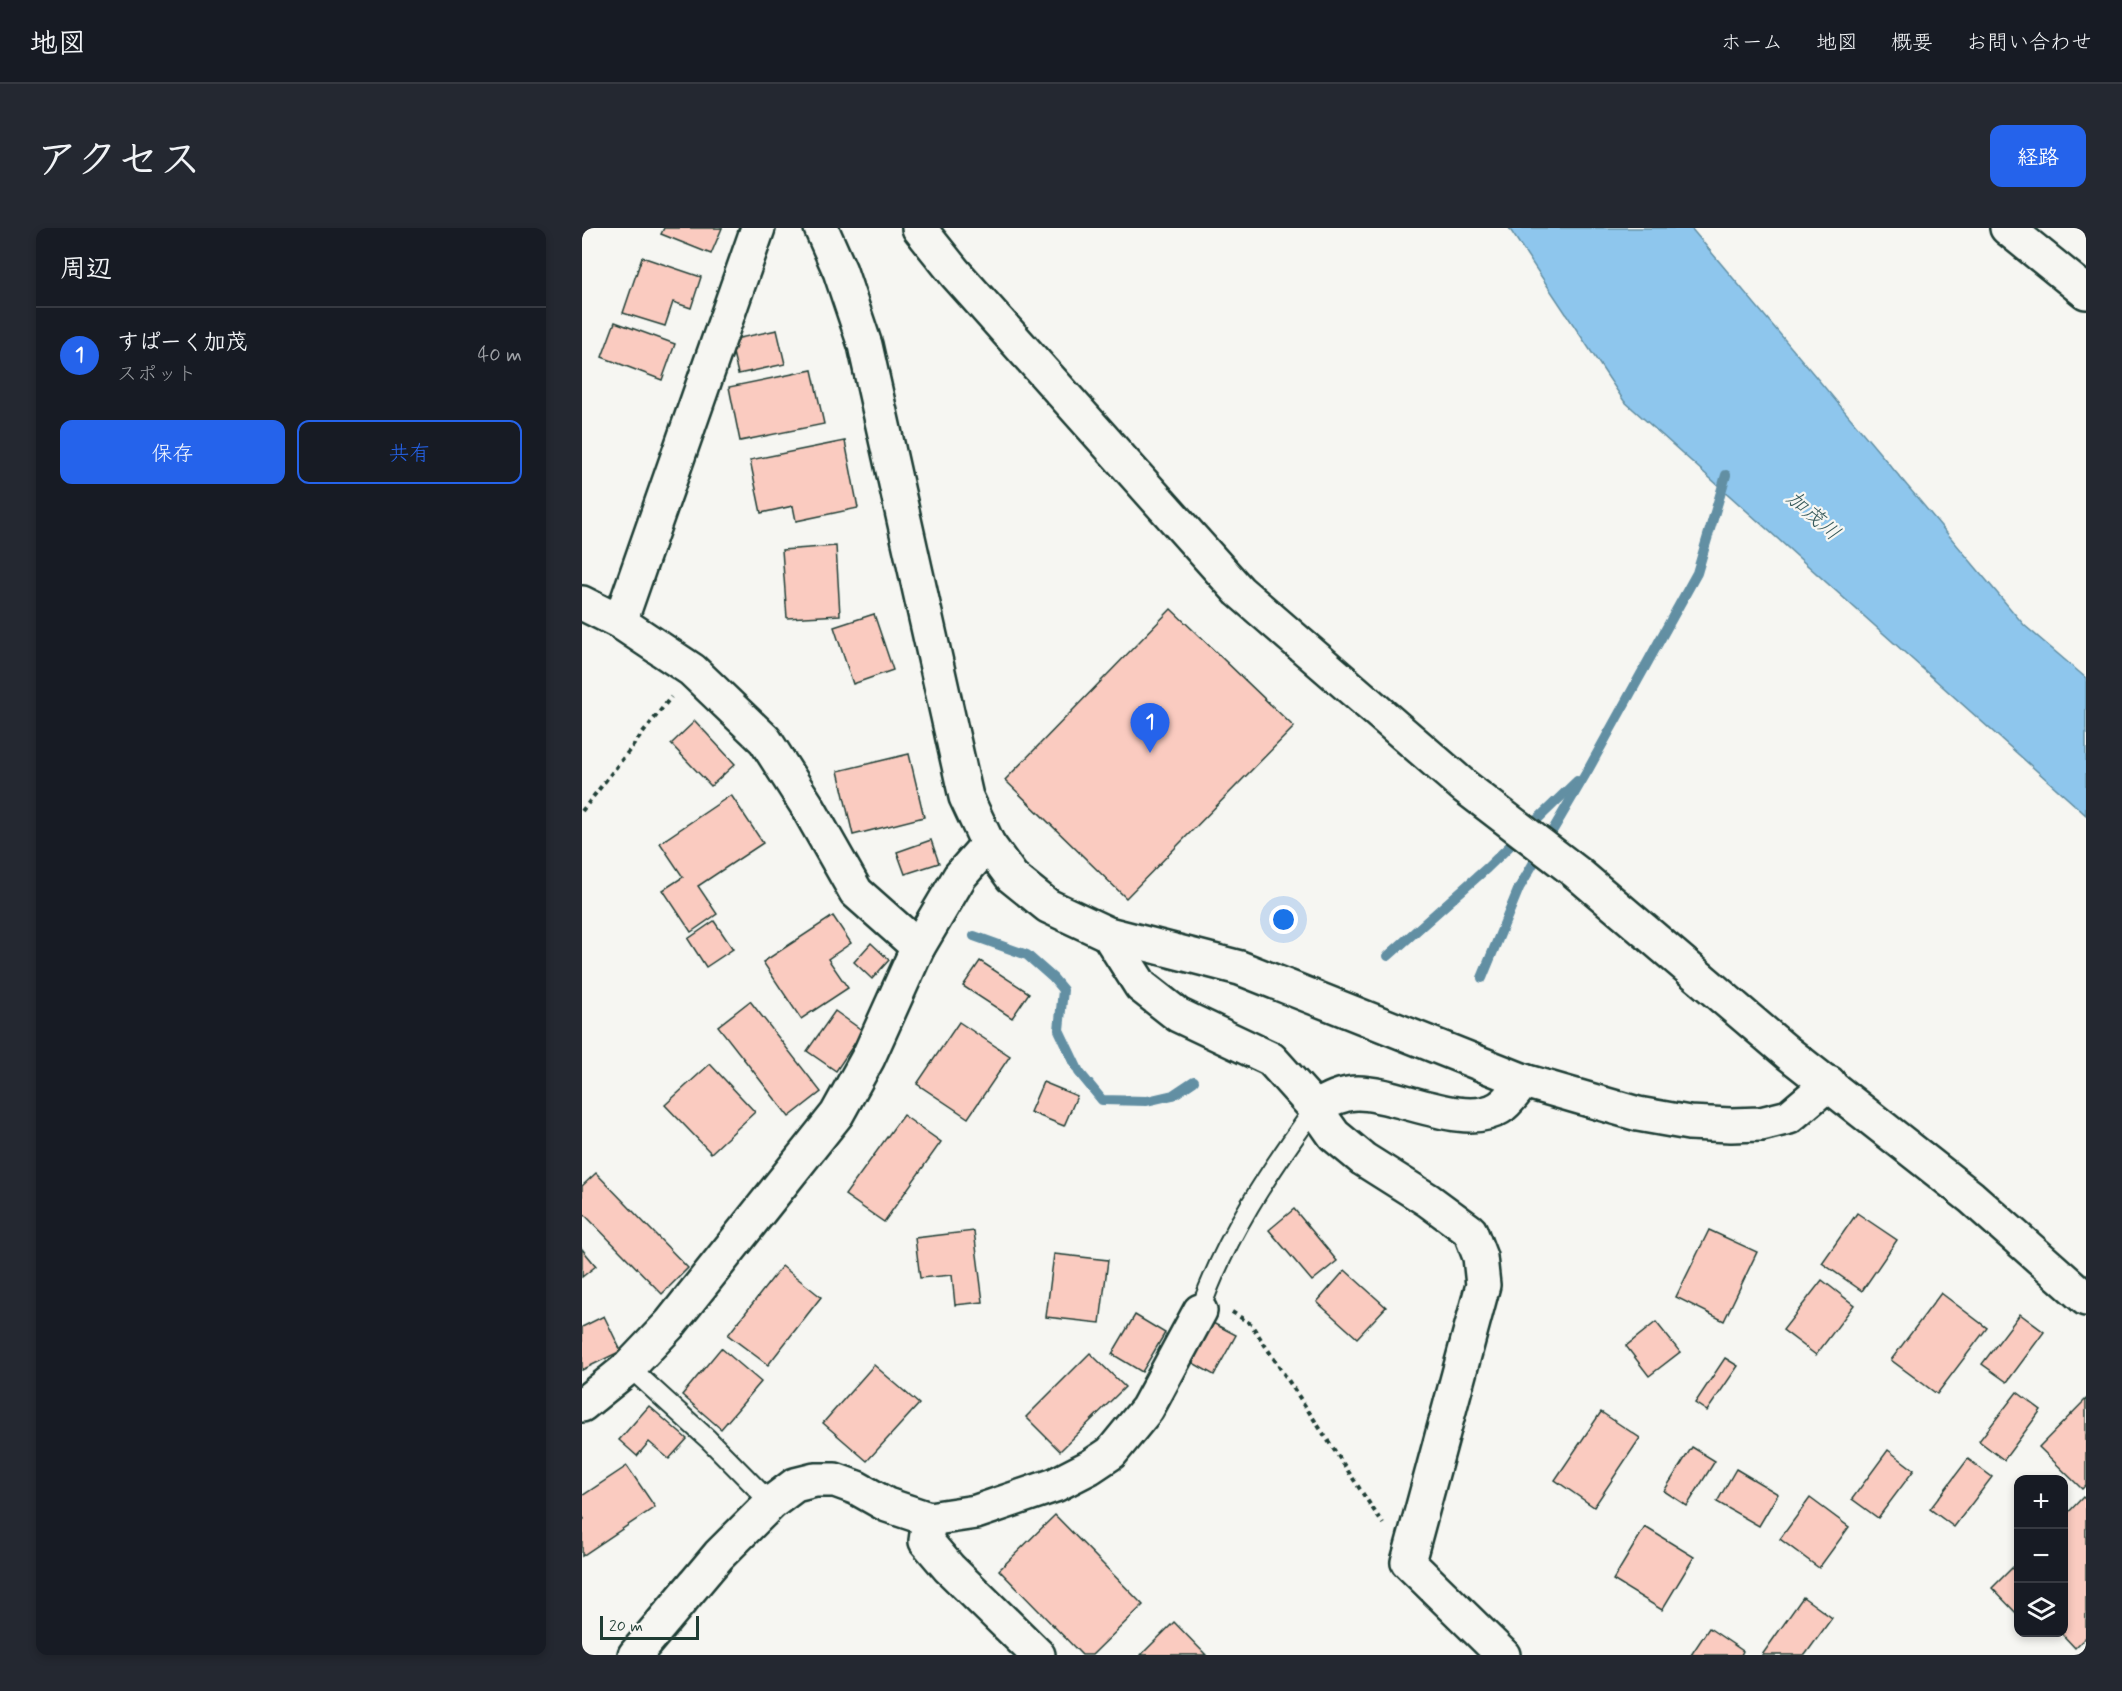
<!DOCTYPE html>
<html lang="ja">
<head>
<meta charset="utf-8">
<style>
  :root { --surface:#171b24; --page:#242831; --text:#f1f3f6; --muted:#9ea1a6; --line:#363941; --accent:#2563eb }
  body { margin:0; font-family:Mynerve,"Klee One",sans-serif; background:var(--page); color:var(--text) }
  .controls { position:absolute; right:18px; bottom:18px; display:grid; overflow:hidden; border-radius:12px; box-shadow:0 3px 9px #0003 }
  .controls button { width:54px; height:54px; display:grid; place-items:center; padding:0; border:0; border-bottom:2px solid var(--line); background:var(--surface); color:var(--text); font:30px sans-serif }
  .scale { position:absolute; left:18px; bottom:15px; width:99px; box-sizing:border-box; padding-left:6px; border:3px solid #1f3d34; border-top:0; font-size:16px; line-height:21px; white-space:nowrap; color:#1f3d34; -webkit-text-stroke:4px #f6f6f2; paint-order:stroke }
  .you { position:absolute; left:702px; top:692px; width:21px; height:21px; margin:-15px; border:4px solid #fff; border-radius:50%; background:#1a73e8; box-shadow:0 0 0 9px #1a73e833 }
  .badge { display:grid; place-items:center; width:39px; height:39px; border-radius:50%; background:var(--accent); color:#fff; font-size:20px; font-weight:700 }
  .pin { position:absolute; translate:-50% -50px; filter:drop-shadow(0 2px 3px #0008) }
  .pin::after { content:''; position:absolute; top:32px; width:21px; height:18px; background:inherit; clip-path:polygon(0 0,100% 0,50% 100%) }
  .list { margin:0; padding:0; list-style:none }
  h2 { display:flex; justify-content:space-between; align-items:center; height:78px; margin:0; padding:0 24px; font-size:26px }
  h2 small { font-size:20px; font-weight:400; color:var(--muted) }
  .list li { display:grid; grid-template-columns:39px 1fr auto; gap:18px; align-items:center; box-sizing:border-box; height:96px; padding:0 24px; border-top:2px solid var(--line) }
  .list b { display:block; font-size:22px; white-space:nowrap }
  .list p { margin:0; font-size:20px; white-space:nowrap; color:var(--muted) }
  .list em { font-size:20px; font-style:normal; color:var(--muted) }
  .actions { display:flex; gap:12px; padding:18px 24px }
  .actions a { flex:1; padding:14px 0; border:2px solid var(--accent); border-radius:12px; text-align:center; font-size:21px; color:var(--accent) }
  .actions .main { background:var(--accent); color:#fff }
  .icon { flex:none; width:33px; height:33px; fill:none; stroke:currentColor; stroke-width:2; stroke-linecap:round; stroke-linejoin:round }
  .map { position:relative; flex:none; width:1504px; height:1427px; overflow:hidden; border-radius:12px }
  header { display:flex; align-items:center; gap:36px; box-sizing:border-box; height:84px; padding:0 30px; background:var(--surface); border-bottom:2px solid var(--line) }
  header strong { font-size:28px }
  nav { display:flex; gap:33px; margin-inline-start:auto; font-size:21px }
  .intro { display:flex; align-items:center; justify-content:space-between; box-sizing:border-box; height:144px; padding:0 36px }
  h1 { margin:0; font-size:42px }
  .button { padding:15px 27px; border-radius:12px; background:var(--accent); color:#fff; font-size:21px; font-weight:700 }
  main { display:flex; gap:36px; padding:0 36px }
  aside { flex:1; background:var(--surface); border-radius:12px; box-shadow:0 3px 9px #0003 }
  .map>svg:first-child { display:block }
  .water { fill:#8ec6ed; stroke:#628fa3; stroke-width:1.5 }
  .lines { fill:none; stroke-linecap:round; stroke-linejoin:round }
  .stream { stroke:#628fa3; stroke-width:10 }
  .building { fill:#facbc0; stroke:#1f3d34; stroke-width:1.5 }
  .service-casing { stroke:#1f3d34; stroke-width:22 }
  .minor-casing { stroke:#1f3d34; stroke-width:38 }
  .tertiary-casing { stroke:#1f3d34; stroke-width:38 }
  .path { stroke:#1f3d34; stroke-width:4; stroke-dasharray:4.5 4.5; stroke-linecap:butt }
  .service { stroke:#f6f6f2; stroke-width:18 }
  .minor { stroke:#f6f6f2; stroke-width:33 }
  .tertiary { stroke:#f6f6f2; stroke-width:33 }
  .labels { text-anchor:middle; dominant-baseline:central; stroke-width:4.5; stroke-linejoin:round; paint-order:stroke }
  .water-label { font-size:21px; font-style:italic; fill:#355859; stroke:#f6f6f2 }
</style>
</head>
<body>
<header>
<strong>地図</strong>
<nav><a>ホーム</a><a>地図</a><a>概要</a><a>お問い合わせ</a></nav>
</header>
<div class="intro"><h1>アクセス</h1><a class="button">経路</a></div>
<main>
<aside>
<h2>周辺<small></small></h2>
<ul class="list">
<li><span class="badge">1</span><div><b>すぱーく加茂</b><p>スポット</p></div><em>40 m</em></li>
</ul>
<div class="actions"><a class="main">保存</a><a>共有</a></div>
</aside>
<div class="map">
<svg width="1504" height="1427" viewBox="0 0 1504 1427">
  <rect width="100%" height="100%" fill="#f6f6f2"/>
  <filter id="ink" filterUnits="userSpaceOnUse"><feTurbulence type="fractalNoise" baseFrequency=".0167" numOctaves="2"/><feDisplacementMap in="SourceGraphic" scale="12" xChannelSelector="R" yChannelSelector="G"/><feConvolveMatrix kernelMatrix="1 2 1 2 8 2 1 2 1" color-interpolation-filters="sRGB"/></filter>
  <g filter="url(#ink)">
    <!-- water -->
    <path class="water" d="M927,0H1109L1442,397L1504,450V587L1042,173Z"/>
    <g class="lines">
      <!-- stream -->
      <g class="stream">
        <path d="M392,708L445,727L471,750L481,762L477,802L497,844L520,872L565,873L591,867L612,853"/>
        <path d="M806,728L905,640L995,553"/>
        <path d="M900,750L937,660L1006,542L1115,345L1144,247"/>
      </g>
    </g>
    <!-- building -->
    <g class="building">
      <path d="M82,0H140L129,26L79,6Z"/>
      <path d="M60,29L119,49L109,80L91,74L83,98L41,85Z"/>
      <path d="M33,94L93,116L80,152L20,129Z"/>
      <path d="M195,102L203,136L156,146L148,112Z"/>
      <path d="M230,142L242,196L158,213L147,159Z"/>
      <path d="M263,213L276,280L214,293L211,278L179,285L168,232Z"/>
      <path d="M254,318L258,387L205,390L200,322Z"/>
      <path d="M589,381L712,499L544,670L423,552Z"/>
      <path d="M292,386L311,442L271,456L252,399Z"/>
      <path d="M113,493L153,536L129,558L89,516Z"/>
      <path d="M327,526L342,589L271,607L256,543Z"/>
      <path d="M149,567L181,615L116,658L135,686L109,704L81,662L101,649L78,615Z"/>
      <path d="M349,612L357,635L323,646L315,624Z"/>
      <path d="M251,688L269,715L246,731L266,760L219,791L181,734Z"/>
      <path d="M132,693L151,721L124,739L106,711Z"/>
      <path d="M289,715L307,732L290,751L272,734Z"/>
      <path d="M398,733L447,765L430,790L381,758Z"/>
      <path d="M168,773L239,864L207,889L136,798Z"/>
      <path d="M253,783L281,803L254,843L225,823Z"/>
      <path d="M377,794L428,828L386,890L335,856Z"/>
      <path d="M128,836L173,884L129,925L83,877Z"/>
      <path d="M461,854L495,868L482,898L448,884Z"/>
      <path d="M321,887L359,914L302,994L263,967Z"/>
      <path d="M14,945L106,1040L80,1066L0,984V958Z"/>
      <path d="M712,981L755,1033L730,1053L687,1002Z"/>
      <path d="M1275,985L1315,1012L1280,1063L1240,1035Z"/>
      <path d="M1127,1002L1175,1024L1142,1093L1094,1069Z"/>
      <path d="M392,1003L401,1074L373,1077L370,1047L338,1050L333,1010Z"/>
      <path d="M0,1021L14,1038L0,1049Z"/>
      <path d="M472,1026L526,1032L518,1095L464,1089Z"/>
      <path d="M200,1038L239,1069L186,1137L146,1107Z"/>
      <path d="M763,1042L804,1079L775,1110L735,1074Z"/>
      <path d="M1240,1052L1272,1077L1234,1127L1201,1102Z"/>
      <path d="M1359,1065L1405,1100L1355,1166L1309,1132Z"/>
      <path d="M1438,1086L1462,1104L1425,1154L1400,1136Z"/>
      <path d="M553,1087L583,1105L560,1144L530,1126Z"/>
      <path d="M22,1088L39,1123L0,1142V1099Z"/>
      <path d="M625,1092L654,1107L632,1147L604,1131Z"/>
      <path d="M1074,1094L1098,1124L1067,1148L1044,1118Z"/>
      <path d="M139,1120L179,1154L139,1201L100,1167Z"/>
      <path d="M508,1125L543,1159L478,1223L444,1189Z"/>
      <path d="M1143,1130L1156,1138L1125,1183L1113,1175Z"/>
      <path d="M292,1137L337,1176L285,1233L241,1195Z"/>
      <path d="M1435,1164L1459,1182L1422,1232L1397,1213Z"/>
      <path d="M1504,1171V1257L1500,1261L1457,1219Z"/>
      <path d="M67,1178L105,1211L87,1231L67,1214L55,1228L37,1212Z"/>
      <path d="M1019,1184L1058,1210L1012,1279L973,1252Z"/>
      <path d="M1110,1219L1133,1233L1105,1278L1082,1263Z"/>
      <path d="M1306,1222L1332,1242L1296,1290L1270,1271Z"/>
      <path d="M1386,1231L1410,1249L1372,1299L1348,1281Z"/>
      <path d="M45,1238L73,1279L0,1328V1293L2,1291L0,1288V1268Z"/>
      <path d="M1154,1241L1196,1266L1177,1298L1135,1274Z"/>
      <path d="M1501,1269L1504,1272V1409L1493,1420L1478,1404H1482V1289Z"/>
      <path d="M1228,1270L1267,1299L1237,1340L1198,1311Z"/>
      <path d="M473,1287L561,1377L510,1427H500L417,1342Z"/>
      <path d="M1063,1299L1112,1329L1080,1382L1031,1352Z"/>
      <path d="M1436,1334V1387L1410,1360Z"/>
      <path d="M1221,1369L1250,1390L1223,1427H1180Z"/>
      <path d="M592,1394L624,1427H559Z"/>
      <path d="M1127,1400L1161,1423L1159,1427H1109Z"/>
    </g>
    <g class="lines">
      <defs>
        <g id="service">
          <path d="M618,1083C643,1009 687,944 733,880"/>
          <path d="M47,1139L126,1211L189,1275"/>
        </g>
        <g id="minor">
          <path d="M239,0L258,43L283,117L384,569L406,616L430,649L466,678L526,706L658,740L942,853L1056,886L1107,895L1149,897L1179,896L1207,889L1247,855"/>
          <path d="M1425,0L1504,64"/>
          <path d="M0,375L38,394L110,442L183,512L224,576L274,664L336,719"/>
          <path d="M38,394L176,0"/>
          <path d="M526,706L559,758L596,787L689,831L733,880L752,907L781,931L846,972L888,1003L898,1029L901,1057L826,1334L921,1427"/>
          <path d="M733,880C747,872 760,865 776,865C815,865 882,902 917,880C927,874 934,862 942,853"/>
          <path d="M0,1177L47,1139L88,1096L255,886L286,830L336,719L378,648L406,616"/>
          <path d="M347,1291L344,1313L367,1340L456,1427"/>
          <path d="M53,1427L137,1327L189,1275L213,1257L233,1252H253L275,1260L305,1277L347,1291L394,1284L473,1257L508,1239L529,1225L565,1181L618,1083"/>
        </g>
        <path id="tertiary" d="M337,0L373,45L657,363L883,559L994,644L1206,825L1389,969L1504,1071"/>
      </defs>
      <!-- service casing -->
      <use href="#service" class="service-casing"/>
      <!-- minor casing -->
      <use href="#minor" class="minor-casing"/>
      <!-- tertiary casing -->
      <use href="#tertiary" class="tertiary-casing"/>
      <!-- path -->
      <g class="path">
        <path d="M0,583L89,469"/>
        <path d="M650,1084L669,1096L801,1296"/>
      </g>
      <!-- service -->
      <use href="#service" class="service"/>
      <!-- minor -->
      <use href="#minor" class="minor"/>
      <!-- tertiary -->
      <use href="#tertiary" class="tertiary"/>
    </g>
  </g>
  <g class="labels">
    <!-- water labels -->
    <g class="water-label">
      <text transform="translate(1231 288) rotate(41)">加茂川</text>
    </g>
  </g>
</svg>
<div class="controls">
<button>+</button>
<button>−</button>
<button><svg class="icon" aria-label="layers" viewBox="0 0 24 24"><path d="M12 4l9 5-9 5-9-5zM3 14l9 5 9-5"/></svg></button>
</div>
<div class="scale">20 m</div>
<div class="you"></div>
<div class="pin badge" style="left:568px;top:525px">1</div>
</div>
</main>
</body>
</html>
